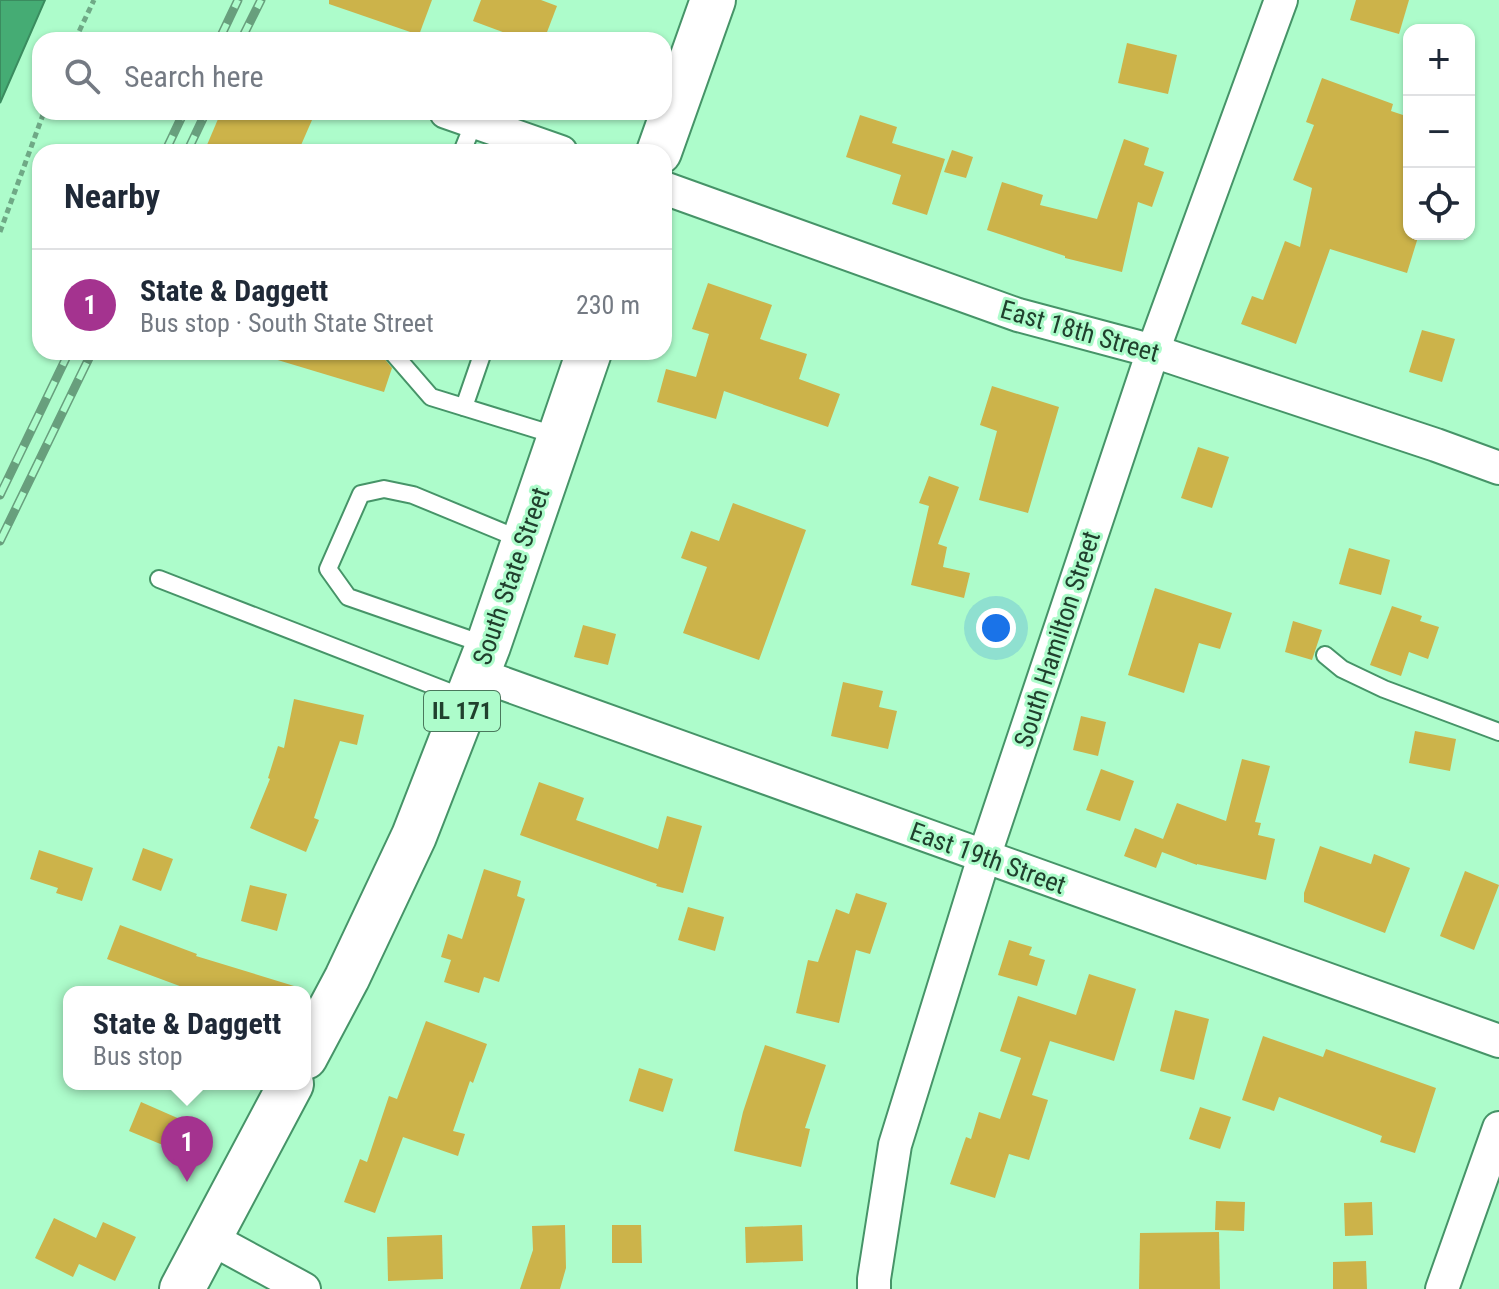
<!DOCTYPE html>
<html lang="en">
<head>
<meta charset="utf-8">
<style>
  :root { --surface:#fff; --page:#f2f2f3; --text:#1f2937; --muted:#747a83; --line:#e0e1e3; --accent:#a4338f }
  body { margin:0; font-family:"Roboto Condensed",sans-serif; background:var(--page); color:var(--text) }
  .controls { position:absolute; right:24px; top:24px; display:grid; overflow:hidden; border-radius:16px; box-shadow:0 2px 6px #0004 }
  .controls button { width:72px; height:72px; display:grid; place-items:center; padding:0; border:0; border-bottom:2px solid var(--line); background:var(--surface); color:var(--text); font:40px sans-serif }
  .you { position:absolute; left:996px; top:628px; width:28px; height:28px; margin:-20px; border:6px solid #fff; border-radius:50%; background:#1a73e8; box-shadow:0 0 0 12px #1a73e833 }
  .badge { display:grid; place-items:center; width:52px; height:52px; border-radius:50%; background:var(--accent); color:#fff; font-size:26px; font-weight:700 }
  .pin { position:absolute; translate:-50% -66px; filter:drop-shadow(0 2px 4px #0008) }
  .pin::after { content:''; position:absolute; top:42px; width:28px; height:24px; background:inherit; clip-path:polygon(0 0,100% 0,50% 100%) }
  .popup { position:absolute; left:63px; top:986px; width:248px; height:104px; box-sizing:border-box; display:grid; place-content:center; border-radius:16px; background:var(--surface); filter:drop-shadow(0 2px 6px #0005); font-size:26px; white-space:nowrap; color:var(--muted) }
  .popup b { font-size:30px; color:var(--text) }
  .popup::after { content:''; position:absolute; left:50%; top:100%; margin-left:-16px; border:16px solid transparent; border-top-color:var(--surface) }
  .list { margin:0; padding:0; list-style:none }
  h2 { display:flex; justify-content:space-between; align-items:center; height:104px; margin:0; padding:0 32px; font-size:34px }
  h2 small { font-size:26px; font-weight:400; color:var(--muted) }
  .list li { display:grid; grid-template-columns:52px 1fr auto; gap:24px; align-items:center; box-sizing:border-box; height:112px; padding:0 32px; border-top:2px solid var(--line) }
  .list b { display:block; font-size:30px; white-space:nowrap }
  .list p { margin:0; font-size:26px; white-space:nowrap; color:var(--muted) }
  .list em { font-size:26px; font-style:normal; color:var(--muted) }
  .icon { flex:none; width:44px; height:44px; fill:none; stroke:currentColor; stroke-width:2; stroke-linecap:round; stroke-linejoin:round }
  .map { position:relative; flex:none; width:1499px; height:1289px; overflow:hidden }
  .search { position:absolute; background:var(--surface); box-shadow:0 2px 6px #0004; left:32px; top:32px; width:640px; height:88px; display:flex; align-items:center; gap:20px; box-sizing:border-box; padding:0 28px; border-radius:24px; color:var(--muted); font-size:30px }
  .panel { position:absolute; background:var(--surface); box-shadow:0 2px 6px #0004; left:32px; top:144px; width:640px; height:216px; border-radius:24px }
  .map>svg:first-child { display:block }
  .water { fill:#45ac74; stroke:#3a8c5f; stroke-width:2 }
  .building { fill:#ccb34a }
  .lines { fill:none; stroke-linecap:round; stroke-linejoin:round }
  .service-casing { stroke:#469468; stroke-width:20 }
  .minor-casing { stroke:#469468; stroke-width:36 }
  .primary-casing { stroke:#469468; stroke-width:48 }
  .path { stroke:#6fa986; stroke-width:5; stroke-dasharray:6 4; stroke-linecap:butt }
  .service { stroke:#fff; stroke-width:16 }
  .minor { stroke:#fff; stroke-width:32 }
  .primary { stroke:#fff; stroke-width:44 }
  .rail-casing { stroke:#689f7d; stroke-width:9 }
  .rail { stroke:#adfccb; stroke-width:6; stroke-dasharray:18; stroke-linecap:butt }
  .labels { text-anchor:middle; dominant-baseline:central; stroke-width:6; stroke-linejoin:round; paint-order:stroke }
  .shield { fill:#adfccb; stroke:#4a785c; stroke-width:2 }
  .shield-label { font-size:24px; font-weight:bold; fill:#20402d }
  .street-label { font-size:26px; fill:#20402d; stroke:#adfccb }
</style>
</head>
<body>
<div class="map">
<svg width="1499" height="1289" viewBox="0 0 1499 1289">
  <rect width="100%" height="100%" fill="#adfccb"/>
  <!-- water -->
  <path class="water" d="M0,0H45L0,103Z"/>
  <!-- building -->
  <g class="building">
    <path d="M329,0H432L419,35L329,4Z"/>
    <path d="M481,0H541L557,6L544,40H524L473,21Z"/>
    <path d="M1356,0H1409L1399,34L1350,20Z"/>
    <path d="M1127,43L1177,55L1168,94L1118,83Z"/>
    <path d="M1322,78L1393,104L1391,111L1409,117V234H1419L1407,273L1330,249L1296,344L1241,324L1252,296L1263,300L1285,241L1300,247L1312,188L1293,180L1314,125L1306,122Z"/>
    <path d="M221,112H293L312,120L298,152H204Z"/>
    <path d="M860,115L897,127L892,143L945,159L927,215L892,204L901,175L846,157Z"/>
    <path d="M1124,139L1149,148L1144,165L1164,172L1152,207L1138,202L1122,272L1065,258V256L987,230L1002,182L1043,195L1040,205L1097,219Z"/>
    <path d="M952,150L973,157L966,178L944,172Z"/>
    <path d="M708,283L772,305L760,339L807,354L799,379L840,394L828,427L724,391L716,419L657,402L666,369L696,377L709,334L692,329Z"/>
    <path d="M1422,330L1455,339L1442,382L1409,372Z"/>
    <path d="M272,352H366L383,357L392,368L384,392L271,358Z"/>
    <path d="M992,386L1059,407L1028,513L979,500L997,431L980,425Z"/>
    <path d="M1198,447L1229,457L1212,508L1181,498Z"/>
    <path d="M929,476L959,487L938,544L947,547L943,567L970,573L964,598L911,585L929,506L919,503Z"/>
    <path d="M733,503L806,530L759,660L683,633L707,567L681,558L691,531L719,541Z"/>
    <path d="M1349,548L1390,560L1381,595L1339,584Z"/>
    <path d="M1155,588L1232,613L1220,649L1199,643L1184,693L1128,675Z"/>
    <path d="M1392,606L1422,616L1420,621L1439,627L1428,659L1409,652L1401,676L1370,665Z"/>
    <path d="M1293,621L1322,630L1312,660L1285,652Z"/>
    <path d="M583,625L616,634L608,665L574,657Z"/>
    <path d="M843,682L883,691L879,707L897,711L888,749L831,736Z"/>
    <path d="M294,699L364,715L357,745L340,741L314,818L319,820L306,852L250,828L270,779L268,778L278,746L284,748Z"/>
    <path d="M1081,716L1106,722L1098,756L1073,750Z"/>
    <path d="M1415,731L1456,739L1450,771L1409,763Z"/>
    <path d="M1242,759L1270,766L1255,822L1261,823L1258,835L1275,839L1266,880L1197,864V865L1162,852L1156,868L1124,856L1135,828L1163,839L1177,803L1226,821Z"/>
    <path d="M1101,769L1134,781L1120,821L1086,810Z"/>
    <path d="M539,782L584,798L576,820L658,849L667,816L702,826L683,893L656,886L657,884L648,881L520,835Z"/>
    <path d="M1320,846L1371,864L1374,854L1410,868L1385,933L1304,902V893Z"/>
    <path d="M143,848L173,859L161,891L132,880Z"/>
    <path d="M39,850L93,868L82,901L56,893L58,888L30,879Z"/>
    <path d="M484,869L521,881L517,896L525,899L499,982L484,977L479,993L444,982L451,960L441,957L448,934L462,939Z"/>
    <path d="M1465,871L1499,885L1474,950L1440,936Z"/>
    <path d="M250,885L287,894L277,931L241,921Z"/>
    <path d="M856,893L887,903L870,954L856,950L839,1023L796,1013L808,960L818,962L836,909L849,914Z"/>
    <path d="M688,907L724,917L715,951L678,940Z"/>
    <path d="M120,925L197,954L196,956L294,986V992H206L185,986V988L107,959Z"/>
    <path d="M1009,940L1032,947L1029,955L1045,960L1037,986L998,975Z"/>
    <path d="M1089,974L1136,989L1114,1061L1050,1041L1032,1095L1048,1100L1029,1160L1009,1154L995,1198L950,1184L966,1137L971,1139L979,1112L1000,1119L1021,1058L1000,1051L1018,996L1076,1015Z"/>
    <path d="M1175,1010L1209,1019L1194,1080L1160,1071Z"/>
    <path d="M426,1021L487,1044L473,1083L470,1081L453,1131L465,1134L458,1156L403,1137L375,1213L344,1202L360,1159L367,1162L389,1096L397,1099Z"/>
    <path d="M1263,1036L1323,1057L1326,1049L1436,1088L1415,1153L1380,1142L1382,1136L1279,1097L1274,1111L1242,1100Z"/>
    <path d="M765,1045L826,1065L805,1128L810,1129L801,1167L734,1151L743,1112Z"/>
    <path d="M639,1068L673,1079L663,1112L629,1101Z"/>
    <path d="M141,1102L182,1120L170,1148L129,1131Z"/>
    <path d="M1200,1107L1231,1117L1220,1149L1189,1139Z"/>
    <path d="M1216,1201L1245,1202L1244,1231L1215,1230Z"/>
    <path d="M1372,1202L1373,1235L1345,1236L1344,1203Z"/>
    <path d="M54,1218L96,1238L103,1222L136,1237L115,1281L79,1264L73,1277L35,1258Z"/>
    <path d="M565,1225L566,1268L560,1289H520L533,1250L532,1226Z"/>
    <path d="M612,1225H641L642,1263H612Z"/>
    <path d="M802,1225L803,1261L746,1263L745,1227Z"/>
    <path d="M1219,1232L1220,1289H1139L1140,1233Z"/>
    <path d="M442,1235L443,1279L388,1281L387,1237Z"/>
    <path d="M1366,1261L1367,1289H1333V1262Z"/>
  </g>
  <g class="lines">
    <defs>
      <g id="service">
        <path d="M462,152L474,122"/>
        <path d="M392,352L431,397L558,436"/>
        <path d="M464,407L483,352"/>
        <path d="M159,579L465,698"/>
        <path d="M486,645L348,597L328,569L361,494L384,489L413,495L522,540"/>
        <path d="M1325,655L1342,669L1384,689L1499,732"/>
      </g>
      <g id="minor">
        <path d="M446,112L561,152"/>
        <path d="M664,188L1018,315L1153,351L1436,445L1499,468"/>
        <path d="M477,674L1499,1041"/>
        <path d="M210,1238L304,1289"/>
        <path d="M874,1289V1279L895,1145L984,857L1153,351L1281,0"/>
        <path d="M1442,1289L1499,1128"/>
      </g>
      <g id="primary">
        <path d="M659,152L713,0"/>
        <path d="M305,1057L347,978L414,836L488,646L589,352"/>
        <path d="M182,1289L291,1084"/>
      </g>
    </defs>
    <!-- service casing -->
    <use href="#service" class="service-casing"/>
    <!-- minor casing -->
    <use href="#minor" class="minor-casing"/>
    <!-- primary casing -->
    <use href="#primary" class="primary-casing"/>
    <!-- path -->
    <g class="path">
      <path d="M75,40L94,0"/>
      <path d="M0,232L44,112"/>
    </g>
    <!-- service -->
    <use href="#service" class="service"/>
    <!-- minor -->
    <use href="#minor" class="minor"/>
    <!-- primary -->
    <use href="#primary" class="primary"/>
    <defs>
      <g id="rail">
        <path d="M219,40L238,0"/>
        <path d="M241,40L261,0"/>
        <path d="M165,152L184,112"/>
        <path d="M187,152L206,112"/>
        <path d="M0,495L69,352"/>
        <path d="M0,541L92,352"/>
      </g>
    </defs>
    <!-- rail casing -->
    <use href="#rail" class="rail-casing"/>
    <!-- rail -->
    <use href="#rail" class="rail"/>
  </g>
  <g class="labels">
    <!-- shield labels -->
    <rect class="shield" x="424" y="691" width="76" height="40" rx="6"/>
    <g class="shield-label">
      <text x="462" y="711">IL 171</text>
    </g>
    <!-- street labels -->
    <g class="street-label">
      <text transform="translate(1080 331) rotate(16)">East 18th Street</text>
      <text transform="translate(511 576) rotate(-71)">South State Street</text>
      <text transform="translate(1057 639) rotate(-72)">South Hamilton Street</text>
      <text transform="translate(988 858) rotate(20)">East 19th Street</text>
    </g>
  </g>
</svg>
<div class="controls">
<button>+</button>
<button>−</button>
<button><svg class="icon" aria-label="locate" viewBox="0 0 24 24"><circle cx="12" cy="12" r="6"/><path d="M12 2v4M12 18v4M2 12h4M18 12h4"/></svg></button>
</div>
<div class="you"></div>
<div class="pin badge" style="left:187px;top:1182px">1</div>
<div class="popup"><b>State &amp; Daggett</b>Bus stop</div>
<div class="search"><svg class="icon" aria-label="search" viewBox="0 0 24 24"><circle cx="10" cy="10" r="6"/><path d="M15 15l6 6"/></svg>Search here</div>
<section class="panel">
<h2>Nearby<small></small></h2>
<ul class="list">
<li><span class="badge">1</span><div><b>State &amp; Daggett</b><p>Bus stop · South State Street</p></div><em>230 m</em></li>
</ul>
</section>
</div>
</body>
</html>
